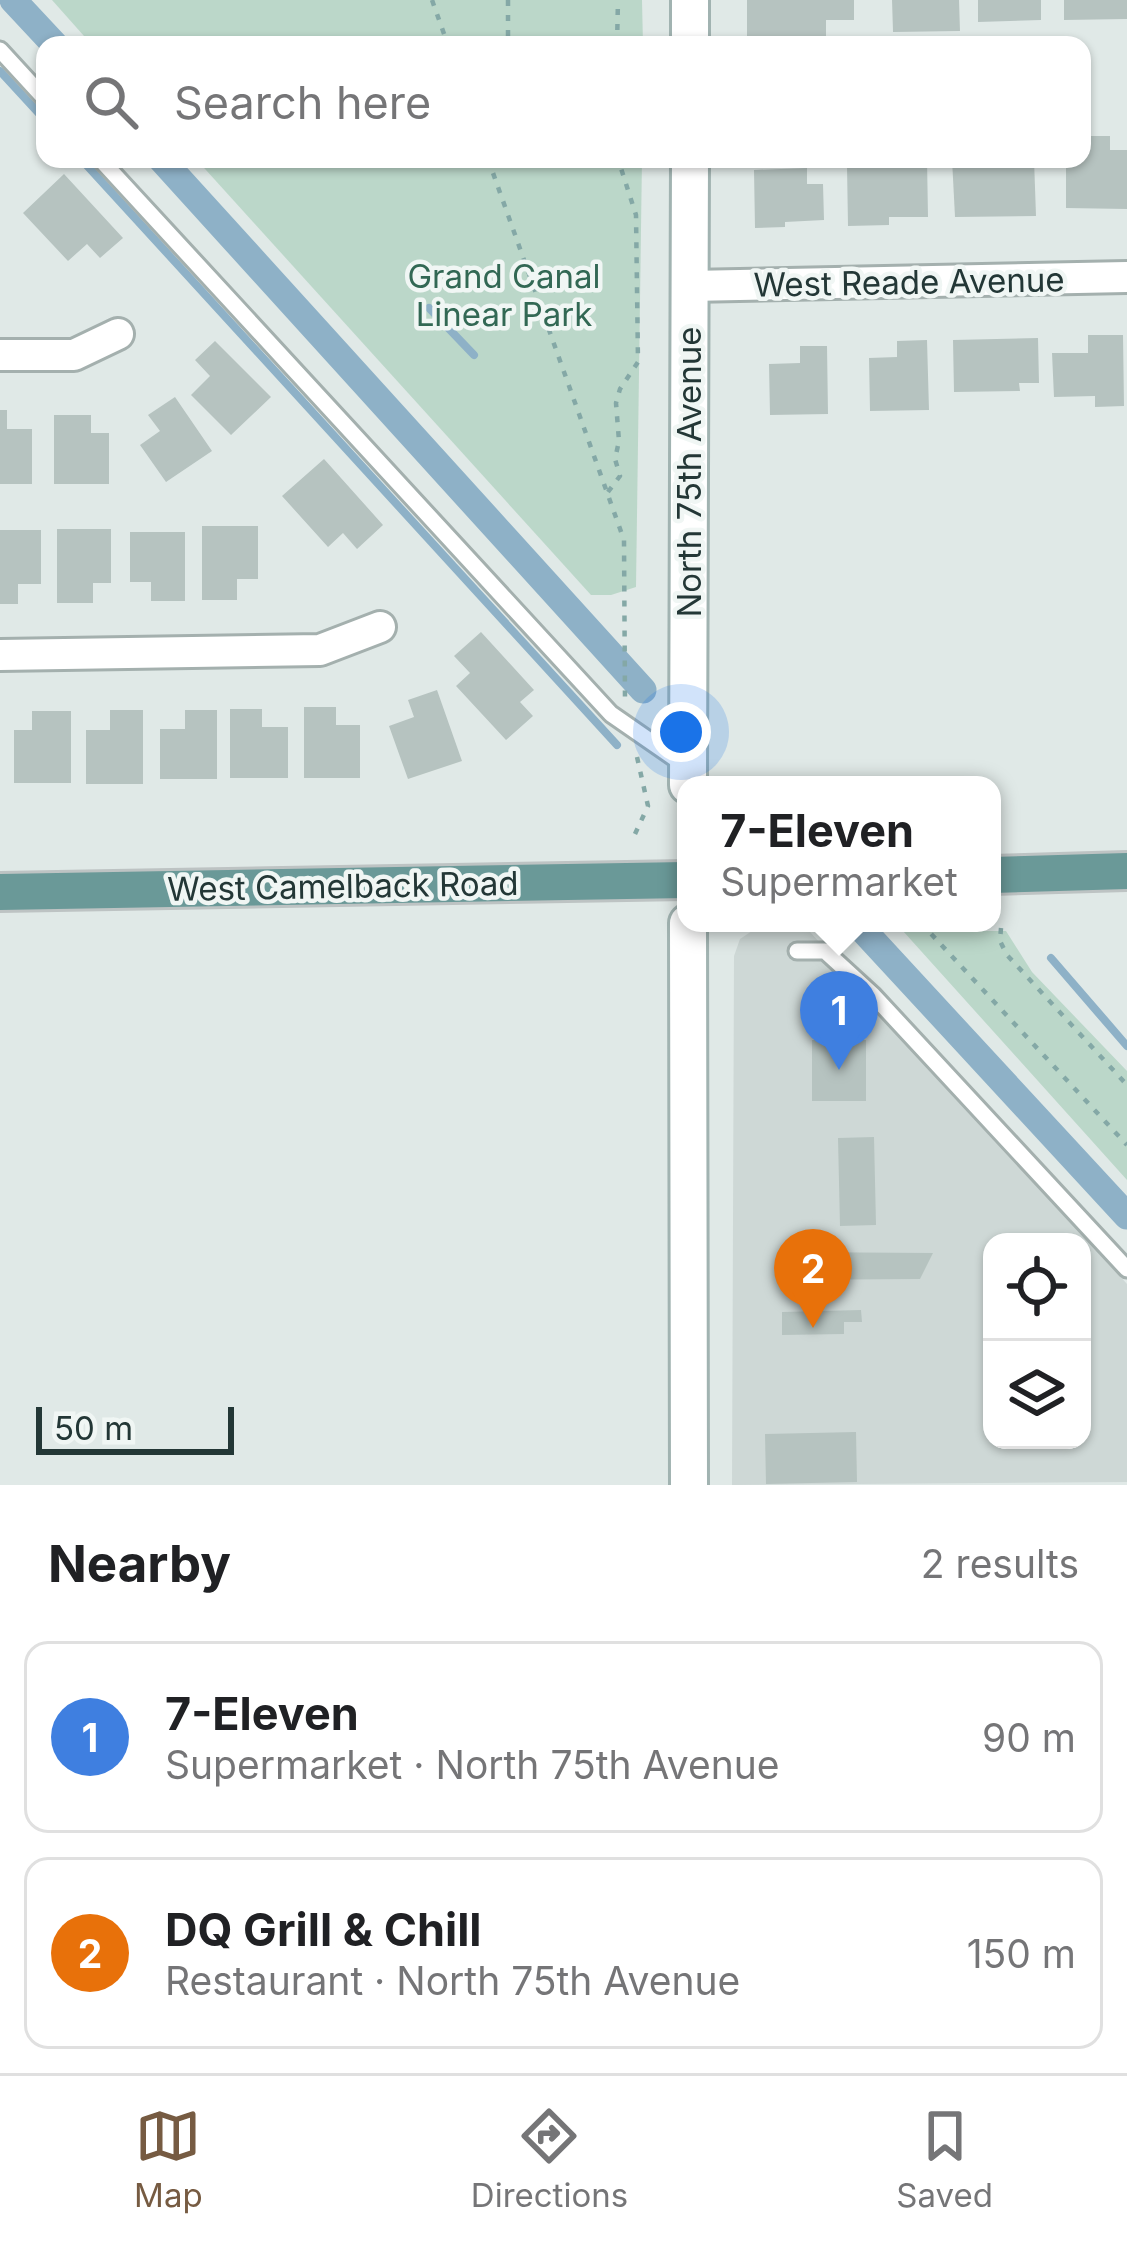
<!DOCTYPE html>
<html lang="en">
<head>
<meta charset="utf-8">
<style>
  :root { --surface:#fff; --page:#f2f2f2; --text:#202124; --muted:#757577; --line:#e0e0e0; --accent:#765b42 }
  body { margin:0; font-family:Inter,sans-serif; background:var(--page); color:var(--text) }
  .controls { position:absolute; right:36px; bottom:36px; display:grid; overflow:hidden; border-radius:24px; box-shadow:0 3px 9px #0004 }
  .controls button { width:108px; height:108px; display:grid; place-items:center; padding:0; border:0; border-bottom:3px solid var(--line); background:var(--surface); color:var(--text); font:60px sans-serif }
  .scale { position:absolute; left:36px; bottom:30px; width:198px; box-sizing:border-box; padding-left:12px; border:6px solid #233736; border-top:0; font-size:33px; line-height:42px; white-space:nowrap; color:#233736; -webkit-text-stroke:9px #f0f6f4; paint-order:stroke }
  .you { position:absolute; left:681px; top:732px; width:42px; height:42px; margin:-30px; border:9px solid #fff; border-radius:50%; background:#1a73e8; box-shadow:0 0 0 18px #1a73e833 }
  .badge { display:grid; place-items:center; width:78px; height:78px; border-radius:50%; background:var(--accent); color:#fff; font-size:39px; font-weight:700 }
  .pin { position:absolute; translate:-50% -99px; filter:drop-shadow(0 3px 6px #0008) }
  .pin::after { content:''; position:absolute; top:63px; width:42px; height:36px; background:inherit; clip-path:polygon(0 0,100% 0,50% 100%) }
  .popup { position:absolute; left:677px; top:776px; width:324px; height:156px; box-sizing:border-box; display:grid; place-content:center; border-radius:24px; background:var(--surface); filter:drop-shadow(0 3px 9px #0005); font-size:39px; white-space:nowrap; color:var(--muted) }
  .popup b { font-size:45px; color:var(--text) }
  .popup::after { content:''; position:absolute; left:50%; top:100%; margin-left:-24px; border:24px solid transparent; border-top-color:var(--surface) }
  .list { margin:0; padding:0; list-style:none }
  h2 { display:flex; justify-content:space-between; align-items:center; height:156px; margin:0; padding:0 48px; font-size:51px }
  h2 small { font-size:39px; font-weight:400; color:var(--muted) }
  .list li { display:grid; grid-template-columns:78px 1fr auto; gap:36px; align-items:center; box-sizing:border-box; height:192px; margin:0 24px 24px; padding:0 24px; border:3px solid var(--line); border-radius:24px }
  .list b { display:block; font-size:45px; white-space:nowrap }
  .list p { margin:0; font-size:39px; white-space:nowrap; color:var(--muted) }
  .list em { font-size:39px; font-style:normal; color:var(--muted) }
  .icon { flex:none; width:66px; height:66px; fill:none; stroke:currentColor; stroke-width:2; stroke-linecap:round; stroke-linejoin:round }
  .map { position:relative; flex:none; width:1127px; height:1485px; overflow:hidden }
  .search { position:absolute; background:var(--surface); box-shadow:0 3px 9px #0004; left:36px; right:36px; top:36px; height:132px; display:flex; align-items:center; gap:30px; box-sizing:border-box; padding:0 42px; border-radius:24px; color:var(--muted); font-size:45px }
  .sheet { height:588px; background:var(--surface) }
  nav { display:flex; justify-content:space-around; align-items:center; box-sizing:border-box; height:168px; border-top:3px solid var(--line); background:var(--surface); font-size:33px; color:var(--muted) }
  nav a { display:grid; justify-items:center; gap:6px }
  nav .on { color:var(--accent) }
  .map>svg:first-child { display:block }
  .built { fill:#ced8d6; fill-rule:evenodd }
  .green { fill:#bbd7c9 }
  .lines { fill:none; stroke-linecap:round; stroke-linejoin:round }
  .stream { stroke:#8eb1c7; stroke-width:8 }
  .canal { stroke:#8eb1c7; stroke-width:27 }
  .building { fill:#b6c3c0 }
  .lane-casing { stroke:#a4b0ae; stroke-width:21 }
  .street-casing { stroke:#a4b0ae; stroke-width:36 }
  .secondary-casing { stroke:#a1b3b1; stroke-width:42 }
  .primary-casing { stroke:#bdc3c3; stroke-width:42 }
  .path { stroke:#84a8a6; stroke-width:4.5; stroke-dasharray:6 9; stroke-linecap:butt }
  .lane { stroke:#fff; stroke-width:15 }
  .street { stroke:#fff; stroke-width:30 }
  .secondary { stroke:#fff; stroke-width:36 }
  .primary { stroke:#6a9998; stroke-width:36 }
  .labels { text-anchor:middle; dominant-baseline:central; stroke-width:9; stroke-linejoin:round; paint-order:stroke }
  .park-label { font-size:33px; fill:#326854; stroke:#f0f6f4 }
  .street-label { font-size:33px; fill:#233736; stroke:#f0f6f4 }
</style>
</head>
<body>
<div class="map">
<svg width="1127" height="1485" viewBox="0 0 1127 1485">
  <rect width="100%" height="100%" fill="#e0e9e7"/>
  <!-- built -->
  <path class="built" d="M764,923H802L1127,1284V1482L732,1485L734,956L740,939ZM992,1242H1082V1440H992Z"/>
  <!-- green -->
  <g class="green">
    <path d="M52,0H642L643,45H92Z"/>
    <path d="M196,159H642L636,587L611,595H591Z"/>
    <path d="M903,931H1006L1032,972L1127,1071V1180Z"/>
  </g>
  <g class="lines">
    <!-- stream -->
    <g class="stream">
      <path d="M0,71L45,120"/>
      <path d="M81,159L617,745"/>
      <path d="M429,308L474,355"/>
      <path d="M1051,958L1127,1046"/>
    </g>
    <!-- canal -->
    <g class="canal">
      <path d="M13,0L55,45"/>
      <path d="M161,159L643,690"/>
      <path d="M861,928L1127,1216"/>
    </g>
  </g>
  <!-- building -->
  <g class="building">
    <path d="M747,0H854V20H826V41H747Z"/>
    <path d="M892,0H959L960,31L893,32Z"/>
    <path d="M978,0H1041V20L978,22Z"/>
    <path d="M1064,0H1127V19L1064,20Z"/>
    <path d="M1082,136H1110V150H1127V209L1066,208V159H1082Z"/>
    <path d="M877,159H927L928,217H889V225L848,226L847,166L877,165Z"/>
    <path d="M952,159H1034L1036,216L955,217Z"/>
    <path d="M807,168V184H823L824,220L785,222V227L755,228L754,170Z"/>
    <path d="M64,174L123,238L100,258L87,244L68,261L23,213Z"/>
    <path d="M1088,335H1123L1124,406L1095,407V396L1054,397L1052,353H1088Z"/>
    <path d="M1038,338L1039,383H1019L1020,391L954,392L953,340Z"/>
    <path d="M927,340L929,410L870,411L869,358L897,357V341Z"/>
    <path d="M215,341L271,397L231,435L191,395L210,376L195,360Z"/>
    <path d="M800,346H827L828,414L770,415L769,364L800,363Z"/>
    <path d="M175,397L212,451L166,482L140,445L160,431L148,415Z"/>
    <path d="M0,410H7V429H32V484H0Z"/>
    <path d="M54,415H91V433H109V484H54Z"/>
    <path d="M324,459L383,525L357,549L343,533L328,547L282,496Z"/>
    <path d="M202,526H258V579H237V600H202Z"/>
    <path d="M57,529H111V583H93V603H57Z"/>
    <path d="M0,530H41V584H18V604H0Z"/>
    <path d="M130,532H185V601H151V582H130Z"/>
    <path d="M481,632L534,690L520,702L533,716L506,740L456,686L470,673L454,656Z"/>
    <path d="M437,690L462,761L408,779L389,726L414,717L408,700Z"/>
    <path d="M304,707H336V725H360V778H304Z"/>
    <path d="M230,709H262V727H288V778H230Z"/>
    <path d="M110,710H143V784H86V730H110Z"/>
    <path d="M185,710H217V779H160V729H185Z"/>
    <path d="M32,711H71V783H14V730H32Z"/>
    <rect x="812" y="1040" width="54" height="61"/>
    <path d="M874,1137L876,1225L840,1226L838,1138Z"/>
    <path d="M787,1252L933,1253L920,1279L776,1280Z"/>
    <path d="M861,1310L862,1322H844V1334L782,1335V1312Z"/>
    <path d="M856,1432L857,1482L766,1484L765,1434Z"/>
  </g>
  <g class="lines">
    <defs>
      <g id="lane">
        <path d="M0,50L45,99"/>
        <path d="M100,159L611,714L686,766"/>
        <path d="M797,951H825L873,995L1127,1269"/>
      </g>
      <g id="street">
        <path d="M690,286L1127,277"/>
        <path d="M0,355H74L118,334"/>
        <path d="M0,655L320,650L380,627"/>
      </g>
      <g id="secondary">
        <path d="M690,0V45"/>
        <path d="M688,785L690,159"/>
        <path d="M688,923L689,1485"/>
      </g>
      <g id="primary">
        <path d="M992,875L1127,871"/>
        <path d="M0,892L686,880"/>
      </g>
    </defs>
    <!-- lane casing -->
    <use href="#lane" class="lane-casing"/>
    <!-- street casing -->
    <use href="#street" class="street-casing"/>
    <!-- secondary casing -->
    <use href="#secondary" class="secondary-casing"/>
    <!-- primary casing -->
    <use href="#primary" class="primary-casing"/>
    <!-- path -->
    <g class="path">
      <path d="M432,0L448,45"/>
      <path d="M508,0V45"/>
      <path d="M617,45L618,0"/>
      <path d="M488,159L624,540L625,700"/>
      <path d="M608,492L620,476L615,459L619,441L616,403L620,389L638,362L636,215L618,159"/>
      <path d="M635,834L648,806L637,757"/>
      <path d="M921,923L1127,1145"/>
      <path d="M1001,928L1000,941L1007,955L1127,1085"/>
    </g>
    <!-- lane -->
    <use href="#lane" class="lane"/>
    <!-- street -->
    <use href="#street" class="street"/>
    <!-- secondary -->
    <use href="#secondary" class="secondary"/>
    <!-- primary -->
    <use href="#primary" class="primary"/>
  </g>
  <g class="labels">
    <!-- park labels -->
    <g class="park-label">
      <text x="504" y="276">Grand Canal<tspan x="504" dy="38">Linear Park</tspan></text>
    </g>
    <!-- street labels -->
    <g class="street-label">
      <text transform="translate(909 282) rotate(-1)">West Reade Avenue</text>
      <text transform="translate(689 472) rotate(-90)">North 75th Avenue</text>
      <text transform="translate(343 886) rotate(-1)">West Camelback Road</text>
    </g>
  </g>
</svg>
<div class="controls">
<button><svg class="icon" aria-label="locate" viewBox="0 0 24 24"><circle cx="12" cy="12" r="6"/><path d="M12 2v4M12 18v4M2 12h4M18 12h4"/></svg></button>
<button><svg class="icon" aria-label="layers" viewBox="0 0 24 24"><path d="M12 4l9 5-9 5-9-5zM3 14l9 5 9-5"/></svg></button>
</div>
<div class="scale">50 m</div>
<div class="you"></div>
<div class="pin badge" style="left:839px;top:1070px;background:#3f7fe0">1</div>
<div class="popup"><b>7-Eleven</b>Supermarket</div>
<div class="pin badge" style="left:813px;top:1328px;background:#e8710a">2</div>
<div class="search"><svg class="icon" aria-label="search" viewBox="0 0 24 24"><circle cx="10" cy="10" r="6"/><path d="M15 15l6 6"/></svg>Search here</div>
</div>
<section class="sheet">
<h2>Nearby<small>2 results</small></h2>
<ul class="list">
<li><span class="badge" style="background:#3f7fe0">1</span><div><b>7-Eleven</b><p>Supermarket · North 75th Avenue</p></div><em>90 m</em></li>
<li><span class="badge" style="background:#e8710a">2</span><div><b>DQ Grill &amp; Chill</b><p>Restaurant · North 75th Avenue</p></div><em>150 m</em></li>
</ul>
</section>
<nav>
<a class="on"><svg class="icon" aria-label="map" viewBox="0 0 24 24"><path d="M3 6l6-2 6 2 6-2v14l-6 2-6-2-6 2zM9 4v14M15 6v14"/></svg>Map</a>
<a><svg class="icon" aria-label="directions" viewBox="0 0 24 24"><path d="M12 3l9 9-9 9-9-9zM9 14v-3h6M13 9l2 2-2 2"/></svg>Directions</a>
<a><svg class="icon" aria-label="saved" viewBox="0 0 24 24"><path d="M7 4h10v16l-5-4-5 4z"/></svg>Saved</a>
</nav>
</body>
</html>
